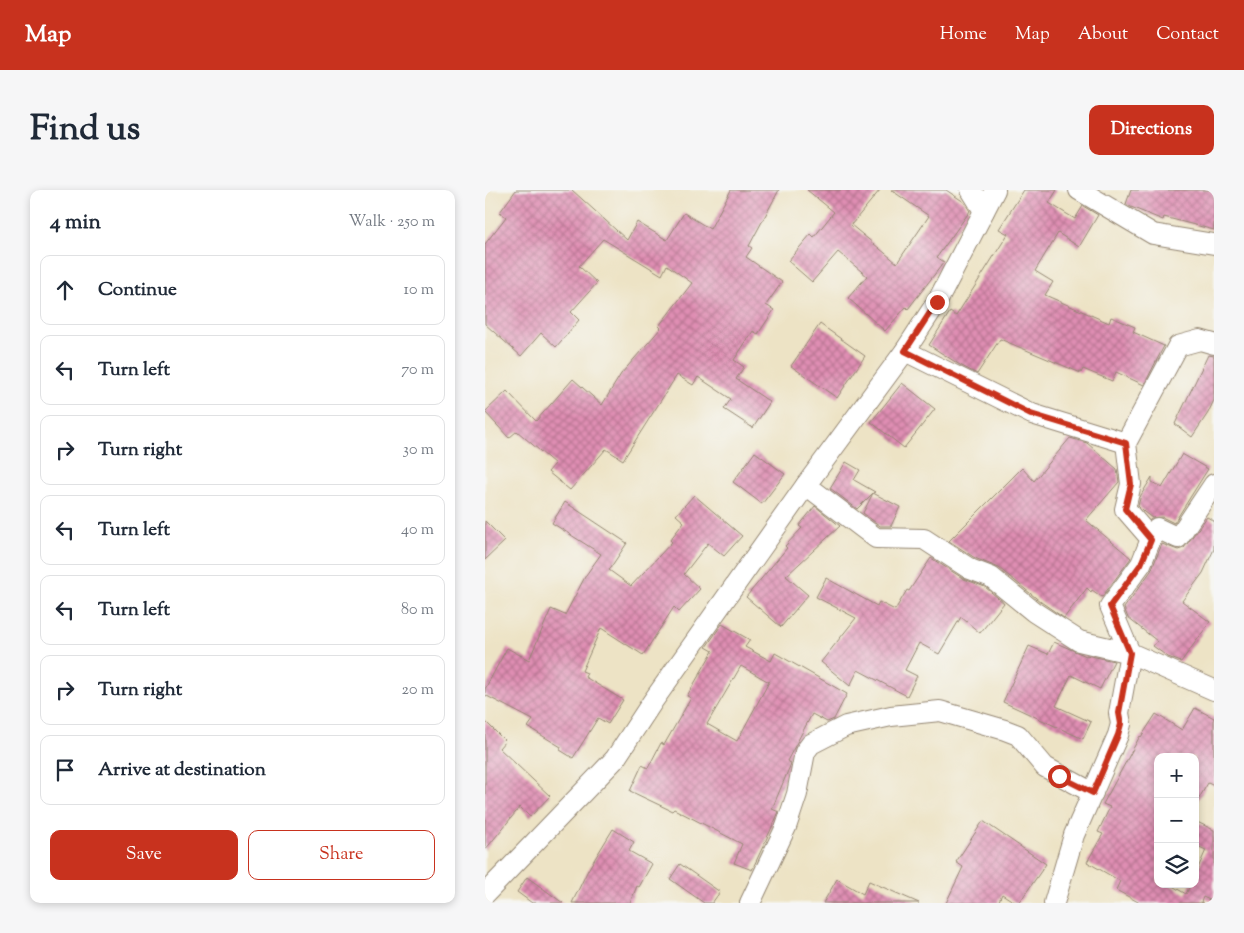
<!DOCTYPE html>
<html lang="en">
<head>
<meta charset="utf-8">
<style>
  :root { --surface:#fff; --page:#f6f6f7; --text:#1f2937; --muted:#747a83; --line:#e0e1e3; --accent:#c8321e }
  body { margin:0; font-family:"Sorts Mill Goudy",serif; background:var(--page); color:var(--text) }
  .controls { position:absolute; right:15px; bottom:15px; display:grid; overflow:hidden; border-radius:10px; box-shadow:0 2px 8px #0003 }
  .controls button { width:45px; height:45px; display:grid; place-items:center; padding:0; border:0; border-bottom:1px solid var(--line); background:var(--surface); color:var(--text); font:25px sans-serif }
  .stop { position:absolute; width:15px; height:15px; margin:-11px; border:4px solid #c8321e; border-radius:50%; background:#fff }
  .stop.end { background:#c8321e; border-color:#fff; box-shadow:0 1px 5px #0008 }
  .list { margin:0; padding:0; list-style:none }
  h2 { display:flex; justify-content:space-between; align-items:center; height:65px; margin:0; padding:0 20px; font-size:21px }
  h2 small { font-size:16px; font-weight:400; color:var(--muted) }
  .list li { display:grid; grid-template-columns:32px 1fr auto; gap:15px; align-items:center; box-sizing:border-box; height:70px; margin:0 10px 10px; padding:0 10px; border:1px solid var(--line); border-radius:10px }
  .list b { display:block; font-size:19px; white-space:nowrap }
  .list em { font-size:16px; font-style:normal; color:var(--muted) }
  .actions { display:flex; gap:10px; padding:15px 20px }
  .actions a { flex:1; padding:11px 0; border:1px solid var(--accent); border-radius:10px; text-align:center; font-size:18px; color:var(--accent) }
  .actions .main { background:var(--accent); color:#fff }
  .icon { flex:none; width:28px; height:28px; fill:none; stroke:currentColor; stroke-width:2; stroke-linecap:round; stroke-linejoin:round }
  .map { position:relative; flex:none; width:729px; height:713px; overflow:hidden; border-radius:10px }
  header { display:flex; align-items:center; gap:30px; box-sizing:border-box; height:70px; padding:0 25px; background:var(--accent); color:#fff }
  header strong { font-size:24px }
  nav { display:flex; gap:28px; margin-inline-start:auto; font-size:18px }
  .intro { display:flex; align-items:center; justify-content:space-between; box-sizing:border-box; height:120px; padding:0 30px }
  h1 { margin:0; font-size:35px }
  .button { padding:12px 22px; border-radius:10px; background:var(--accent); color:#fff; font-size:18px; font-weight:700 }
  main { display:flex; gap:30px; padding:0 30px }
  aside { flex:1; background:var(--surface); border-radius:10px; box-shadow:0 2px 8px #0003 }
  .map>svg:first-child { display:block }
  .building { fill:url(#building-cross-hatch); fill-rule:evenodd }
  .lines { fill:none; stroke-linecap:round; stroke-linejoin:round }
  .minor-casing { stroke:#948672; stroke-width:22 }
  .minor { stroke:#fff; stroke-width:20 }
  .route { stroke:#c8321e; stroke-width:6 }
</style>
</head>
<body>
<header>
<strong>Map</strong>
<nav><a>Home</a><a>Map</a><a>About</a><a>Contact</a></nav>
</header>
<div class="intro"><h1>Find us</h1><a class="button">Directions</a></div>
<main>
<aside>
<h2>4 min<small>Walk · 250 m</small></h2>
<ul class="list">
<li><svg class="icon" aria-label="ahead" viewBox="0 0 24 24"><path d="M12 20V5M6 11l6-6 6 6"/></svg><div><b>Continue</b></div><em>10 m</em></li>
<li><svg class="icon" aria-label="left" viewBox="0 0 24 24"><path d="M17 20v-9H6M10 6l-5 5 5 5"/></svg><div><b>Turn left</b></div><em>70 m</em></li>
<li><svg class="icon" aria-label="right" viewBox="0 0 24 24"><path d="M7 20v-9h11M14 6l5 5-5 5"/></svg><div><b>Turn right</b></div><em>30 m</em></li>
<li><svg class="icon" aria-label="left" viewBox="0 0 24 24"><path d="M17 20v-9H6M10 6l-5 5 5 5"/></svg><div><b>Turn left</b></div><em>40 m</em></li>
<li><svg class="icon" aria-label="left" viewBox="0 0 24 24"><path d="M17 20v-9H6M10 6l-5 5 5 5"/></svg><div><b>Turn left</b></div><em>80 m</em></li>
<li><svg class="icon" aria-label="right" viewBox="0 0 24 24"><path d="M7 20v-9h11M14 6l5 5-5 5"/></svg><div><b>Turn right</b></div><em>20 m</em></li>
<li><svg class="icon" aria-label="arrive" viewBox="0 0 24 24"><path d="M6 21V4h12l-3 4 3 4H6"/></svg><div><b>Arrive at destination</b></div></li>
</ul>
<div class="actions"><a class="main">Save</a><a>Share</a></div>
</aside>
<div class="map">
<svg width="729" height="713" viewBox="0 0 729 713">
  <defs>
    <pattern id="building-cross-hatch" width="8" height="8" patternUnits="userSpaceOnUse" patternTransform="scale(1.25)"><rect width="8" height="8" fill="#df8eb3"/><path d="M0 0l8 8M0 8l8-8" fill="none" stroke="#b67491"/></pattern>
  </defs>
  <rect width="100%" height="100%" fill="#f6f6f2"/>
  <filter id="ink" filterUnits="userSpaceOnUse"><feTurbulence type="fractalNoise" baseFrequency=".02" numOctaves="2"/><feDisplacementMap in="SourceGraphic" scale="10" xChannelSelector="R" yChannelSelector="G"/><feConvolveMatrix kernelMatrix="1 2 1 2 8 2 1 2 1" color-interpolation-filters="sRGB"/></filter>
  <filter id="wash" filterUnits="userSpaceOnUse"><feTurbulence type="fractalNoise" baseFrequency=".0096" numOctaves="4" result="noise"/><feDisplacementMap in="SourceGraphic" scale="20" xChannelSelector="R" yChannelSelector="G"/><feGaussianBlur stdDeviation="1.12" result="paint"/><feColorMatrix in="noise" values="0 0 0 0 0 0 0 0 0 0 0 0 0 0 0 0 0 1.4 0 .05"/><feComposite in="paint" operator="in"/></filter>
  <g filter="url(#wash)">
    <rect width="100%" height="100%" fill="#ede3c5"/>
    <g id="blocks">
      <!-- building -->
      <g class="building">
        <path d="M31,0H87L142,50L152,32L182,50L199,23L225,39L246,0H294L264,56L267,58L261,67L297,92L281,115L289,120L273,144L268,141L249,170L259,177L251,189L285,212L268,238L239,219L246,209L213,187L208,195L192,185L138,270L121,259L85,300L63,282L70,274L32,241L24,248L0,222L22,201L51,231L88,189L117,215L136,184L176,138L174,136L207,93L182,75L177,85L118,49L94,76L112,93L86,122L94,130L71,157L56,143L36,166L0,134V54L21,27L15,22Z"/>
        <path d="M322,0H395L366,35L412,73L444,26L406,0H461L479,12L485,21L452,67L459,72L423,119L421,117L400,141L363,108L382,86L353,62L327,92L303,71L326,44L329,47L349,22Z"/>
        <path d="M539,0H572L564,13L590,29L598,16L613,25L594,57L573,43L550,81L568,92L560,105L624,133L626,127L650,137L648,142L679,156L659,195L631,182L627,191L598,179L596,183L515,149L492,184L475,175L444,155L465,122L471,126L523,44L514,39Z"/>
        <path d="M646,0H729V40L679,27L678,30L646,17L641,14Z"/>
        <path d="M335,134L380,166L352,208L306,176Z"/>
        <path d="M723,165L729,166V210L723,223L707,247L690,234Z"/>
        <path d="M417,193L450,219L419,258L386,232Z"/>
        <path d="M585,248L602,253L632,279L634,292L601,330L646,368L617,407L607,400L606,402L602,398L579,428L556,412L514,378L490,368L464,351L537,278L549,291Z"/>
        <path d="M270,262L300,284L277,314L248,292Z"/>
        <path d="M697,264L723,279L689,333L677,327L667,328L659,322L653,316L656,305L667,287V292L677,298Z"/>
        <path d="M361,272L375,280L369,290L390,302L388,303L415,317L406,336H395L378,323L388,303L372,319L345,298Z"/>
        <path d="M209,305L257,346L239,366L223,353L199,384L215,399L194,422L189,417L158,465L116,438L97,481L102,483L100,487L138,510L123,534L113,528L88,568L75,560L76,557L43,537L48,530L0,505V499L22,458L44,470L66,419L80,425L101,385L116,364L67,333L80,312L142,353L124,380L146,396L187,352L185,350L199,332L191,325Z"/>
        <path d="M330,316L355,336L301,386L323,405L296,437L261,407L302,358L300,356L317,338L314,336Z"/>
        <path d="M722,327L729,331V359L718,383L697,411L725,432L696,472L683,467L668,456L672,451L643,428L639,418L666,381L677,354L693,360L699,358Z"/>
        <path d="M0,331L20,351L0,370Z"/>
        <path d="M446,368L479,389L500,397L519,413L495,443L476,427L454,464L434,453L420,480L432,486L422,506L373,480L365,496L336,472L371,428L331,407L341,388L392,416L394,412L410,420L422,400L424,401Z"/>
        <path d="M237,434L265,450L260,457L286,471L290,463L362,504L349,529L342,532L327,524L302,571L306,573L305,576L287,619L294,622L267,680L249,673L257,654L189,619L187,621L145,601L157,575L163,578L176,553L179,555L206,508L202,506L228,461L221,457ZM256,476L284,492L252,551L222,534Z"/>
        <path d="M569,452L601,466V465L629,471L615,499L586,485L571,516L606,532L598,549L518,512L544,456L563,464Z"/>
        <path d="M710,518L729,528V596L723,593L710,615V567H673V694H684L701,704L706,694H710V685L721,660L710,655V631L729,640V712L718,707L716,712L718,713H655L631,700L635,691L602,672L618,644L613,642L625,617L618,614L655,546L656,547L671,524L697,540Z"/>
        <path d="M0,531L20,551L14,558L65,606L45,627L35,617L0,660Z"/>
        <path d="M498,631L561,674L534,713H531L517,704L513,713H461L478,677L471,672Z"/>
        <path d="M128,639L149,652L144,661L167,674L154,697L152,696L145,713H87L103,680Z"/>
        <path d="M195,674L235,702L227,713H219L185,689Z"/>
        <path d="M42,687L78,713H47L32,702Z"/>
        <path d="M352,689L378,704L384,691L434,713H338Z"/>
      </g>
    </g>
  </g>
  <g filter="url(#ink)">
    <use href="#blocks" fill-opacity="0" stroke="#948672" stroke-width="1"/>
    <g class="lines">
      <defs>
        <g id="minor">
          <path d="M486,0L499,21"/>
          <path d="M594,0L668,44L729,54"/>
          <path d="M420,161L547,224L641,253"/>
          <path d="M321,295L391,348L439,349L485,379L506,387L549,422L594,451L645,463L729,500"/>
          <path d="M666,349L672,338L693,348L729,294"/>
          <path d="M0,704L130,569L168,511L321,295L420,161L452,112L510,0"/>
          <path d="M265,713L301,637L312,604L320,562L326,554L361,536L406,526L455,521L520,540L533,545L560,577L608,603"/>
          <path d="M569,713L589,645L633,545L636,534L634,523L645,463L625,416L656,374L666,349L640,319L646,294L641,253L693,156L715,150L729,154"/>
        </g>
      </defs>
      <!-- minor casing -->
      <use href="#minor" class="minor-casing"/>
      <!-- minor -->
      <use href="#minor" class="minor"/>
    </g>
  </g>
  <g class="lines" filter="url(#ink)">
    <!-- route -->
    <path class="route" d="M452,112L420,161L546,224L641,253L646,294L640,319L666,350L656,374L625,416L645,463L634,523L636,534L633,545L608,603L574,586"/>
  </g>
</svg>
<div class="controls">
<button>+</button>
<button>−</button>
<button><svg class="icon" aria-label="layers" viewBox="0 0 24 24"><path d="M12 4l9 5-9 5-9-5zM3 14l9 5 9-5"/></svg></button>
</div>
<div class="stop" style="left:574px;top:586px"></div>
<div class="stop end" style="left:452px;top:112px"></div>
</div>
</main>
</body>
</html>
